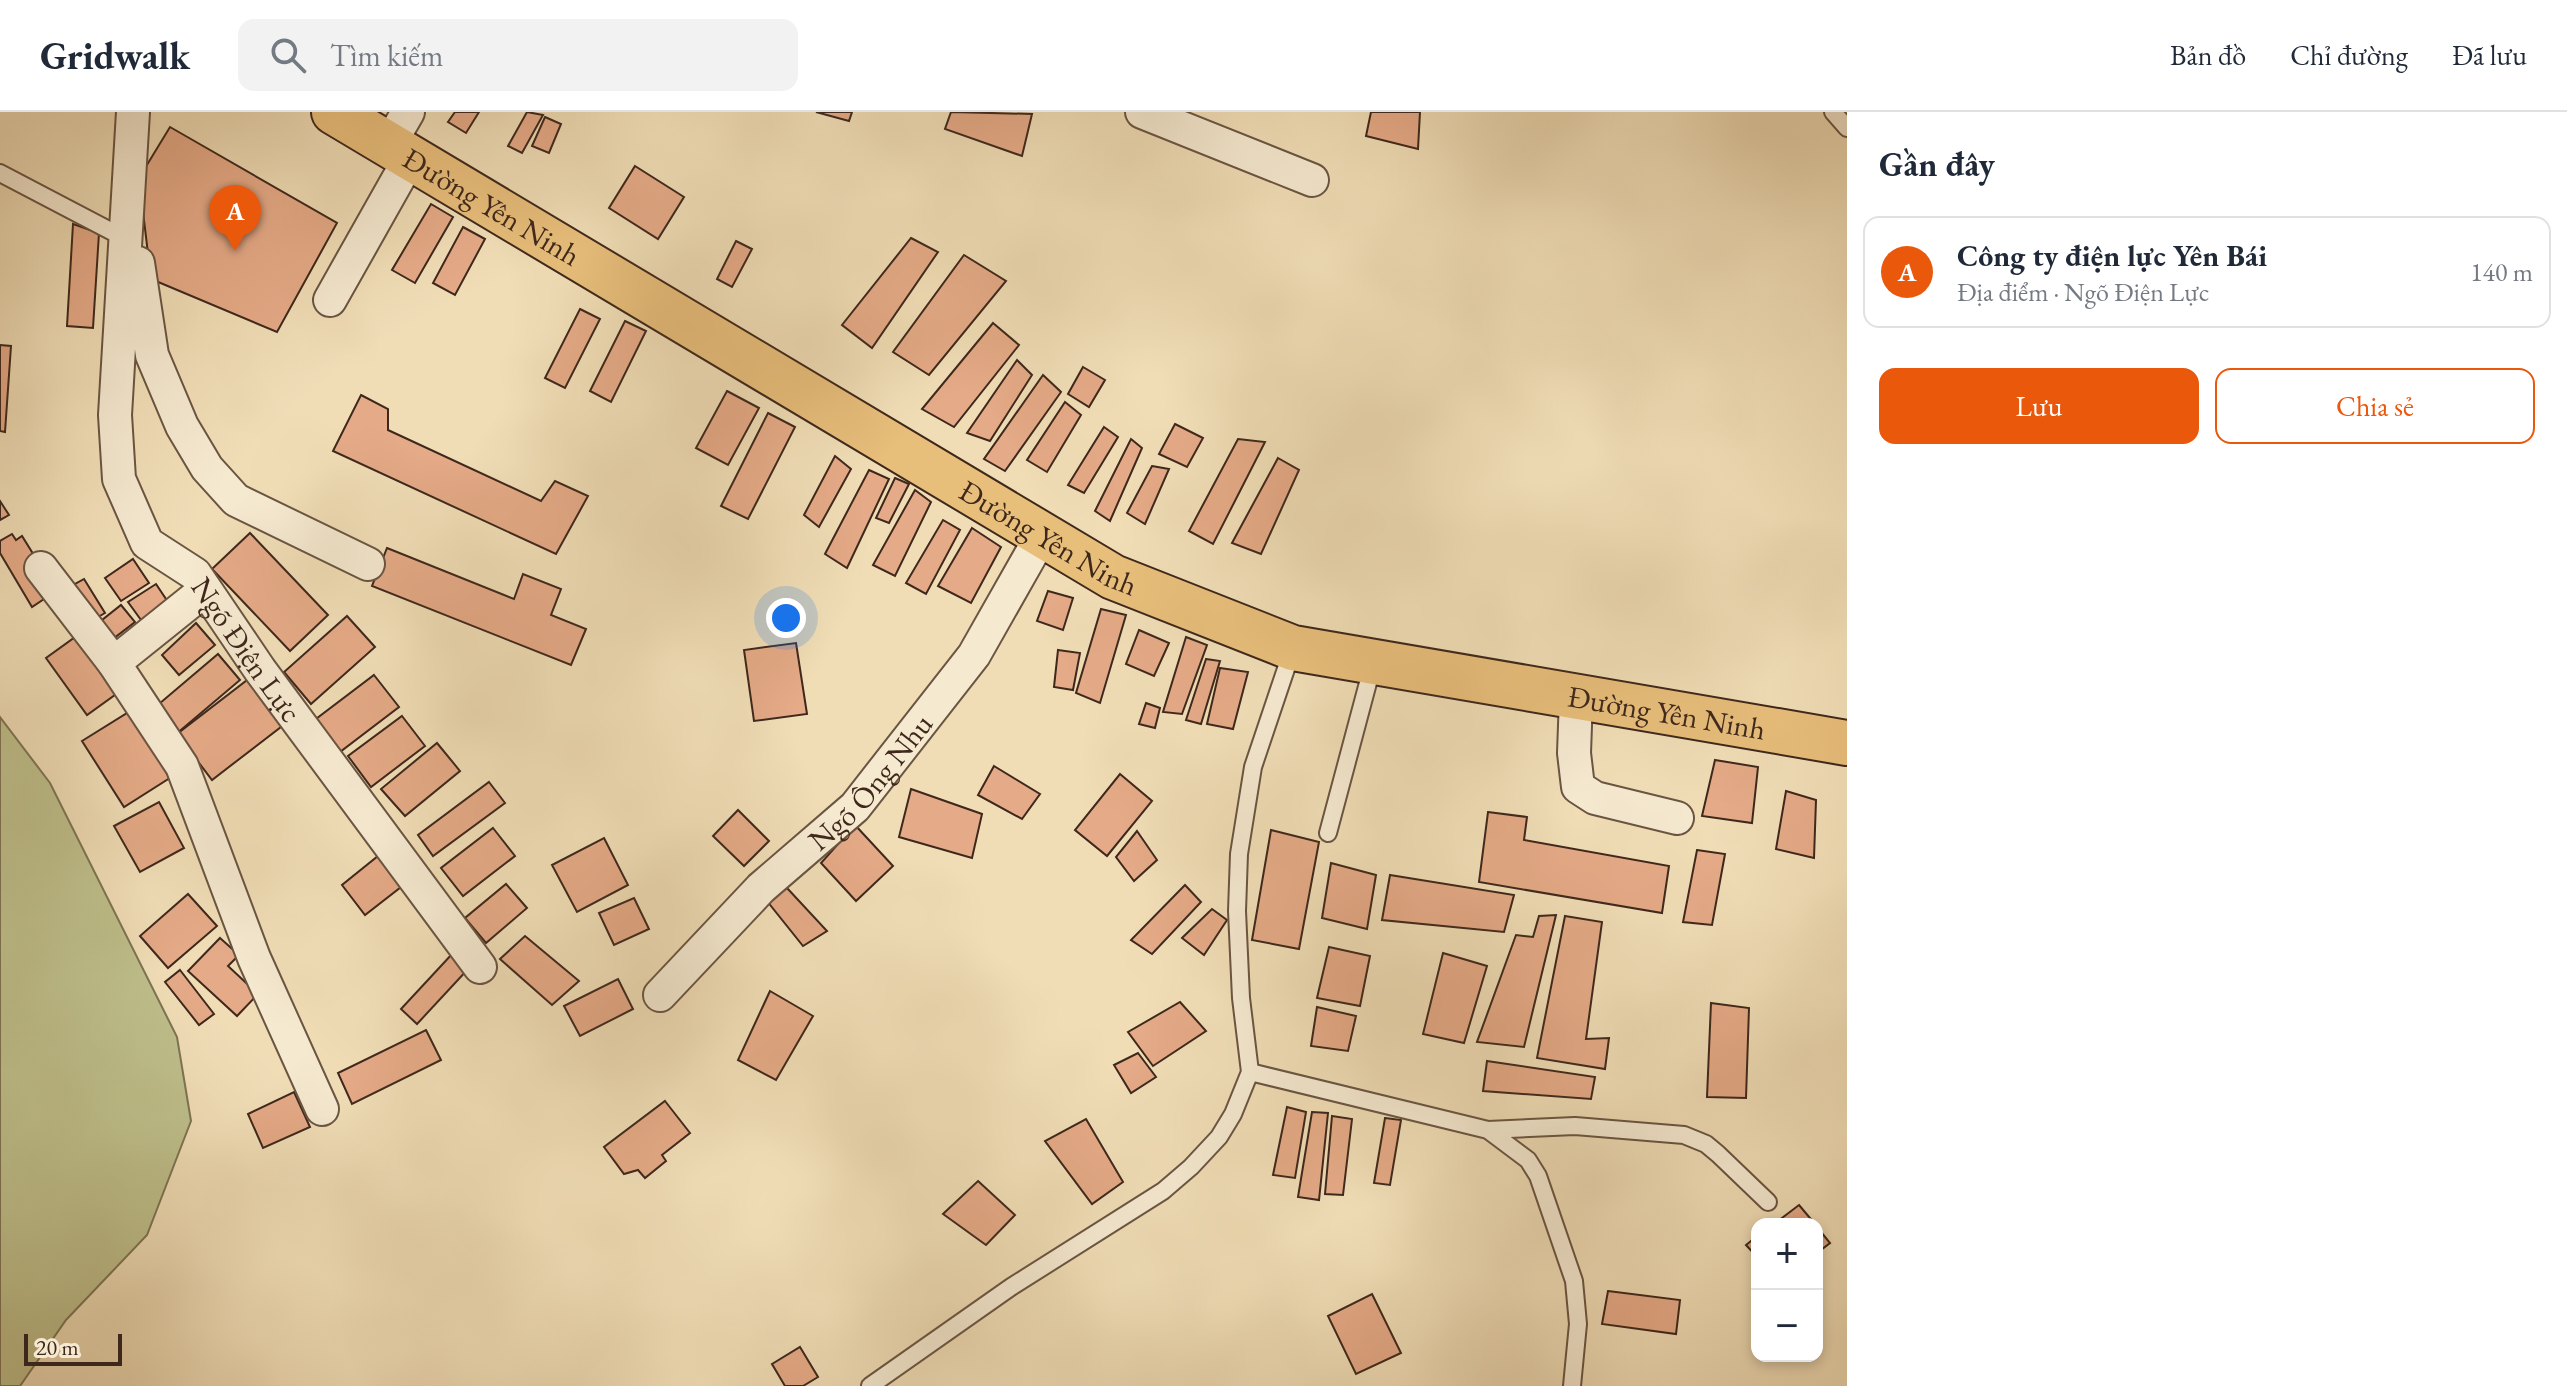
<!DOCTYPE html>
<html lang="vi">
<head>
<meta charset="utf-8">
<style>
  :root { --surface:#fff; --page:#f2f2f3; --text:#1f2937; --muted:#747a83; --line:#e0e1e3; --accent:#ea580c }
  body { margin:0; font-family:"EB Garamond",serif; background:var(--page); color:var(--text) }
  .controls { position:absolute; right:24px; bottom:24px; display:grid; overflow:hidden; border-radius:16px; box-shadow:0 4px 12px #0003 }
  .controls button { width:72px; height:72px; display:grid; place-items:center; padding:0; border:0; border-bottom:2px solid var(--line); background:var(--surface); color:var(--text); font:40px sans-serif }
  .scale { position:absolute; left:24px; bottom:20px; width:98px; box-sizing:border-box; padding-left:8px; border:4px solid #3e281c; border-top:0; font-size:22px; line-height:28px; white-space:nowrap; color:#3e281c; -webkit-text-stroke:6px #f5e9d0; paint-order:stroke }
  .you { position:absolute; left:786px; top:506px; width:28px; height:28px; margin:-20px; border:6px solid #fff; border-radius:50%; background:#1a73e8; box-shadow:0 0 0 12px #1a73e833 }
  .badge { display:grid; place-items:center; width:52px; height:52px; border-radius:50%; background:var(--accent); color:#fff; font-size:26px; font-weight:700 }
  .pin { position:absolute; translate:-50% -66px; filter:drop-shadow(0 2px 4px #0008) }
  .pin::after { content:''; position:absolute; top:42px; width:28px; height:24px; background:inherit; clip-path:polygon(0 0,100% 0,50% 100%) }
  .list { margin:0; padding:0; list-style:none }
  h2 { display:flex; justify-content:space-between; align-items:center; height:104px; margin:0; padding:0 32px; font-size:34px }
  h2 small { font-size:26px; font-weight:400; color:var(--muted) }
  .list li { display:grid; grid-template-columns:52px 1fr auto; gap:24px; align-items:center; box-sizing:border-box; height:112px; margin:0 16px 16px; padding:0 16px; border:2px solid var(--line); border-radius:16px }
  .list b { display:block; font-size:30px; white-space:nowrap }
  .list p { margin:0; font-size:26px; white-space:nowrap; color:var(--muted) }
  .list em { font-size:26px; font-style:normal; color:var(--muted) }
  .actions { display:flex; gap:16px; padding:24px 32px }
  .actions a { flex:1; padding:18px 0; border:2px solid var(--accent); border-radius:16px; text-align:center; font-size:28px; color:var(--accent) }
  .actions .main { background:var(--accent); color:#fff }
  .icon { flex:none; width:44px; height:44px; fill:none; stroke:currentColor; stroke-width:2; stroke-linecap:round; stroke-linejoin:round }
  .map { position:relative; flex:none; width:1847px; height:1274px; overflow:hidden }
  header { display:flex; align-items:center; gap:48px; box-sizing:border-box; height:112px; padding:0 40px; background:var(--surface); border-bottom:2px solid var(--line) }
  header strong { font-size:38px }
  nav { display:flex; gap:44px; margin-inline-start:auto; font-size:28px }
  .search { width:560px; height:72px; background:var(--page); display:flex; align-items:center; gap:20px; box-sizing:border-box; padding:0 28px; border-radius:16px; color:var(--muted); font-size:30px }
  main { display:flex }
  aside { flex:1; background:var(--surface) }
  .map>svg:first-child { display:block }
  .green { fill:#bebf8b; stroke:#7e7454; stroke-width:2 }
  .building { fill:#e5aa87; stroke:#3e281c; stroke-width:2 }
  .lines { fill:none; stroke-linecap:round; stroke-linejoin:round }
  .service-casing { stroke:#6a5542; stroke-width:20 }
  .minor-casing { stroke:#6a5542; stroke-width:36 }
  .primary-casing { stroke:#3e281c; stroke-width:48 }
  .service { stroke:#f5e9d0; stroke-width:16 }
  .minor { stroke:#f5e9d0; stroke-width:32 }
  .primary { stroke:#e8be7b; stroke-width:44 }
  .labels { text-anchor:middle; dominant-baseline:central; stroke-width:6; stroke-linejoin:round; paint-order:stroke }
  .street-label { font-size:30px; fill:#3e281c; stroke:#f5e9d0 }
</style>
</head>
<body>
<header>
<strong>Gridwalk</strong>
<div class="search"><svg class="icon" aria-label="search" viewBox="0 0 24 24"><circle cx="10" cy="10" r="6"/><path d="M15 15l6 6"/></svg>Tìm kiếm</div>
<nav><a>Bản đồ</a><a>Chỉ đường</a><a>Đã lưu</a></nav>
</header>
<main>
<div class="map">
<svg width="1847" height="1274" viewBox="0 0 1847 1274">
  <rect width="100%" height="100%" fill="#f0ddb6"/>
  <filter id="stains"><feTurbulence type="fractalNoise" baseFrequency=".0025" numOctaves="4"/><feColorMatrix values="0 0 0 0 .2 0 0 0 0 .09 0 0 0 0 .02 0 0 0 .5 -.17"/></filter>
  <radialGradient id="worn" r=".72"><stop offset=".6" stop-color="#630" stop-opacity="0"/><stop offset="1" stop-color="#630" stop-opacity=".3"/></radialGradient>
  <!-- green -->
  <path class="green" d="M0,605L50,671L177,925L191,1009L147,1123L66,1208L20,1274H0Z"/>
  <!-- building -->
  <g class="building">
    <path d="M455,0H479L466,21L448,10Z"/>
    <path d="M527,0L543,3L522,41L508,34Z"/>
    <path d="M816,0H852L849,9Z"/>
    <path d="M951,0L1032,2L1022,44L945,17Z"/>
    <path d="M1371,0H1420L1418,37L1366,24Z"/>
    <path d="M545,5L561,12L549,41L532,34Z"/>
    <path d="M170,15L337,111L277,220L151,167L139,66Z"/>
    <path d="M635,54L684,85L658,127L609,96Z"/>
    <path d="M431,92L453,105L415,171L392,158Z"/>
    <path d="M73,112L99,121L93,216L67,214Z"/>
    <path d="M463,115L485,127L455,183L433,171Z"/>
    <path d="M911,126L938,140L872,236L842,213Z"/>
    <path d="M736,129L752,137L732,175L717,167Z"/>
    <path d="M964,143L1006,169L929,263L893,240Z"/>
    <path d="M580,197L600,207L565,276L545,266Z"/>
    <path d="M625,209L646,219L611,290L590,279Z"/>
    <path d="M993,211L1019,233L954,315L922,297Z"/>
    <path d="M0,233L11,234L5,320L0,319Z"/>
    <path d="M1017,248L1032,263L990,329L967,321Z"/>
    <path d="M1083,255L1105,268L1089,295L1068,282Z"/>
    <path d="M1043,263L1061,280L1005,359L984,347Z"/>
    <path d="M727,279L759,296L728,353L696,336Z"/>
    <path d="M361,283L388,297V318L541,389L555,369L588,384L556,442L333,339Z"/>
    <path d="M1065,290L1081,303L1047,360L1027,348Z"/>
    <path d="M768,301L795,315L748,407L721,394Z"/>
    <path d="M1175,312L1203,326L1187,355L1159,342Z"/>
    <path d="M1104,315L1118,325L1084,381L1068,373Z"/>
    <path d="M1131,327L1142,336L1110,409L1095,399Z"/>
    <path d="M1238,327L1265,330L1213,432L1189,419Z"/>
    <path d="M835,344L851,357L819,415L804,403Z"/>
    <path d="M1278,346L1299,358L1261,442L1232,431Z"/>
    <path d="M1152,354L1169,357L1145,412L1127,401Z"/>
    <path d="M869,358L889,367L847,456L825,442Z"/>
    <path d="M895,366L909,372L889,411L876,406Z"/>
    <path d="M915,378L931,390L895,464L873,453Z"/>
    <path d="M0,389L9,403L0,408Z"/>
    <path d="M943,408L960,418L926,482L906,471Z"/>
    <path d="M972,416L1001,435L971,491L938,474Z"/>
    <path d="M250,421L328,503L290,539L212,457Z"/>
    <path d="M12,422L16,428L22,424L35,445L26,450L47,485L32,495L0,441V429Z"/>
    <path d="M387,436L514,487L523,462L561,477L551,503L586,517L571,553L372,474Z"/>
    <path d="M133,447L149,471L121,489L105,466Z"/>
    <path d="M84,467L105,501L86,512L66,477Z"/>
    <path d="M156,472L168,490L141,508L128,490Z"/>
    <path d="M1048,479L1073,486L1063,518L1037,509Z"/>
    <path d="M121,493L135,510L105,533L92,516Z"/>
    <path d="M1101,497L1126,503L1100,591L1076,581Z"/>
    <path d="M347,504L375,535L311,592L284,560Z"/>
    <path d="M196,511L215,533L179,563L162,543Z"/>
    <path d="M1139,518L1169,531L1154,564L1126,552Z"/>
    <path d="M78,523L119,580L87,603L46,546Z"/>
    <path d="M1186,525L1207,533L1182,602L1163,600Z"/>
    <path d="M796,531L807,602L754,609L744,538Z"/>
    <path d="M1058,538L1080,541L1073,578L1054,575Z"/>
    <path d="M218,542L240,568L175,623L153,597Z"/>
    <path d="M1206,547L1220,549L1201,612L1186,608Z"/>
    <path d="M1220,556L1248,560L1233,617L1207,612Z"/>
    <path d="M255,562L290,608L212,668L177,622Z"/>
    <path d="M374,563L399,595L336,643L312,610Z"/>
    <path d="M1146,591L1160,596L1155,616L1139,612Z"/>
    <path d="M132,598L173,664L124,695L82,629Z"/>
    <path d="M402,604L425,634L371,675L348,644Z"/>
    <path d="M437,631L460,659L405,704L381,677Z"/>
    <path d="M1715,648L1758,655L1752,711L1702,704Z"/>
    <path d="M994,654L1040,682L1022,707L978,683Z"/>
    <path d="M1120,662L1152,689L1107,744L1075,718Z"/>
    <path d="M489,670L505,691L433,744L418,723Z"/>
    <path d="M911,677L982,702L972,746L899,725Z"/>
    <path d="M1786,679L1816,688L1814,746L1776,737Z"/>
    <path d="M159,690L184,736L140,760L114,714Z"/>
    <path d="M738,698L769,729L744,754L713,724Z"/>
    <path d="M1488,700L1527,705L1524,728L1669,754L1662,801L1479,770Z"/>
    <path d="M855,713L893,754L856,789L821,751Z"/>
    <path d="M493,716L515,744L463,784L441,756Z"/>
    <path d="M1271,718L1319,730L1299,837L1252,828Z"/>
    <path d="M1137,719L1157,748L1134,769L1116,745Z"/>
    <path d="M604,726L628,773L577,800L552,753Z"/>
    <path d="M1697,738L1725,742L1712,813L1683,810Z"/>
    <path d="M378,744L401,775L365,803L342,773Z"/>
    <path d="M1331,751L1376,763L1367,817L1322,806Z"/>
    <path d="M1390,763L1514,783L1504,820L1382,808Z"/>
    <path d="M506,772L527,796L486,831L465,806Z"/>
    <path d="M1185,773L1201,790L1152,842L1131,828Z"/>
    <path d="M787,776L827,819L803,834L767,789Z"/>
    <path d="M188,782L217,814L168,856L140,824Z"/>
    <path d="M634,786L649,817L614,833L599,801Z"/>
    <path d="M1212,797L1227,808L1204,843L1182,826Z"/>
    <path d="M1556,803L1524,935L1477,930L1516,823L1533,825L1539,804Z"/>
    <path d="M1565,804L1602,810L1586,927L1609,926L1605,957L1537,946Z"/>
    <path d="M525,824L579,869L552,893L500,847Z"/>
    <path d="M220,826L239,843L228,854L258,882L237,904L188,859Z"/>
    <path d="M1329,835L1370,844L1360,894L1317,886Z"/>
    <path d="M453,841L469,856L417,912L401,897Z"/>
    <path d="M1443,841L1487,854L1464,931L1423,922Z"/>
    <path d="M180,858L214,902L199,913L165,870Z"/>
    <path d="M618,867L633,897L580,924L564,894Z"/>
    <path d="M770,879L813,904L776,968L738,948Z"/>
    <path d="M1180,890L1206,919L1153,954L1128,920Z"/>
    <path d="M1711,891L1749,896L1746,986L1707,985Z"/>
    <path d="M1317,895L1356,904L1348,939L1311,934Z"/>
    <path d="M426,918L441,948L352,992L338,961Z"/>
    <path d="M1138,941L1156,965L1131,981L1114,953Z"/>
    <path d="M1487,949L1595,965L1591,987L1483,979Z"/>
    <path d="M294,980L310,1015L263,1036L248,1002Z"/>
    <path d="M665,989L690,1021L662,1043L666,1049L645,1066L638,1058L624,1062L604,1035Z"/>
    <path d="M1287,995L1306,1000L1295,1066L1273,1063Z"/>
    <path d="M1312,1000L1328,1001L1319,1088L1298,1085Z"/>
    <path d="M1332,1004L1352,1007L1343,1083L1325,1082Z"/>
    <path d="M1385,1006L1401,1008L1390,1073L1374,1071Z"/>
    <path d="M1086,1007L1123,1070L1092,1092L1045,1029Z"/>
    <path d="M978,1069L1015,1103L986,1133L943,1102Z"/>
    <path d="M1799,1093L1815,1112H1774Z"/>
    <path d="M1817,1115L1830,1131L1817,1141Z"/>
    <path d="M1757,1124V1145L1746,1133Z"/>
    <path d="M1608,1179L1680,1188L1676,1222L1602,1212Z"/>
    <path d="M1372,1182L1401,1241L1356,1262L1328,1204Z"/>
    <path d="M800,1235L818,1265L803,1274H785L772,1252Z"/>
  </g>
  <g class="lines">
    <defs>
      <g id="service">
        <path d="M1833,0L1847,16"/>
        <path d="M0,61L126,127"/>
        <path d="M1328,721L1373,552"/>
        <path d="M1250,960L1488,1018L1528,1048L1538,1064L1574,1169L1578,1212L1572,1274"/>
        <path d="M1488,1018L1575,1014L1684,1023L1706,1032L1718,1042L1768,1090"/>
        <path d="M870,1274L1011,1175L1163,1079L1191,1055L1219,1025L1233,1002L1250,960L1241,886L1237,799L1239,742L1253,655L1293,536"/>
      </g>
      <g id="minor">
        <path id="s1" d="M133,0L115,303L119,367L147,431L195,462L260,558L480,855"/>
        <path d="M1142,0L1312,68"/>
        <path d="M389,33L408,0"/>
        <path d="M138,151L152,243L182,314L207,356L236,388L368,452"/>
        <path d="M330,188L410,46"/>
        <path d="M41,456L114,551L182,654L254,846L322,997"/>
        <path d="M114,551L205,478"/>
        <path d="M1576,586L1574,641L1578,675L1595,686L1677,706"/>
        <path id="s2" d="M660,883L761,776L855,695L974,543L1042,423"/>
      </g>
      <g id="primary">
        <path id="s3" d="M334,0L1113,465L1293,536L1847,631"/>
      </g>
    </defs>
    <!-- service casing -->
    <use href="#service" class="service-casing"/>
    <!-- minor casing -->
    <use href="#minor" class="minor-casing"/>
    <!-- primary casing -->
    <use href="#primary" class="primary-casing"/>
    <!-- service -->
    <use href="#service" class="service"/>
    <!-- minor -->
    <use href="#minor" class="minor"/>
    <!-- primary -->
    <use href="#primary" class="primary"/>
  </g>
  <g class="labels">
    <!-- street labels -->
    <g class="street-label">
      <text stroke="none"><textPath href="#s3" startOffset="184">Đường Yên Ninh</textPath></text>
      <text stroke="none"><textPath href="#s3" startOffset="832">Đường Yên Ninh</textPath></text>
      <text stroke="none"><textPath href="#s1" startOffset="586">Ngõ Điện Lực</textPath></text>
      <text stroke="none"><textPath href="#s3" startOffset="1480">Đường Yên Ninh</textPath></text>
      <text stroke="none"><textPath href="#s2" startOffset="300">Ngõ Ông Nhu</textPath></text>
    </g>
  </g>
  <rect width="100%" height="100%" filter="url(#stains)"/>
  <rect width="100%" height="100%" fill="url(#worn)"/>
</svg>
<div class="controls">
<button>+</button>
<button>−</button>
</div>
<div class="scale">20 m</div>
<div class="you"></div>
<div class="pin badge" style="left:235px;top:139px">A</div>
</div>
<aside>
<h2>Gần đây<small></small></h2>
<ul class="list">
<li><span class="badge">A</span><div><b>Công ty điện lực Yên Bái</b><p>Địa điểm · Ngõ Điện Lực</p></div><em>140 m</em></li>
</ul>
<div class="actions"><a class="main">Lưu</a><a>Chia sẻ</a></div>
</aside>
</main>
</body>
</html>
